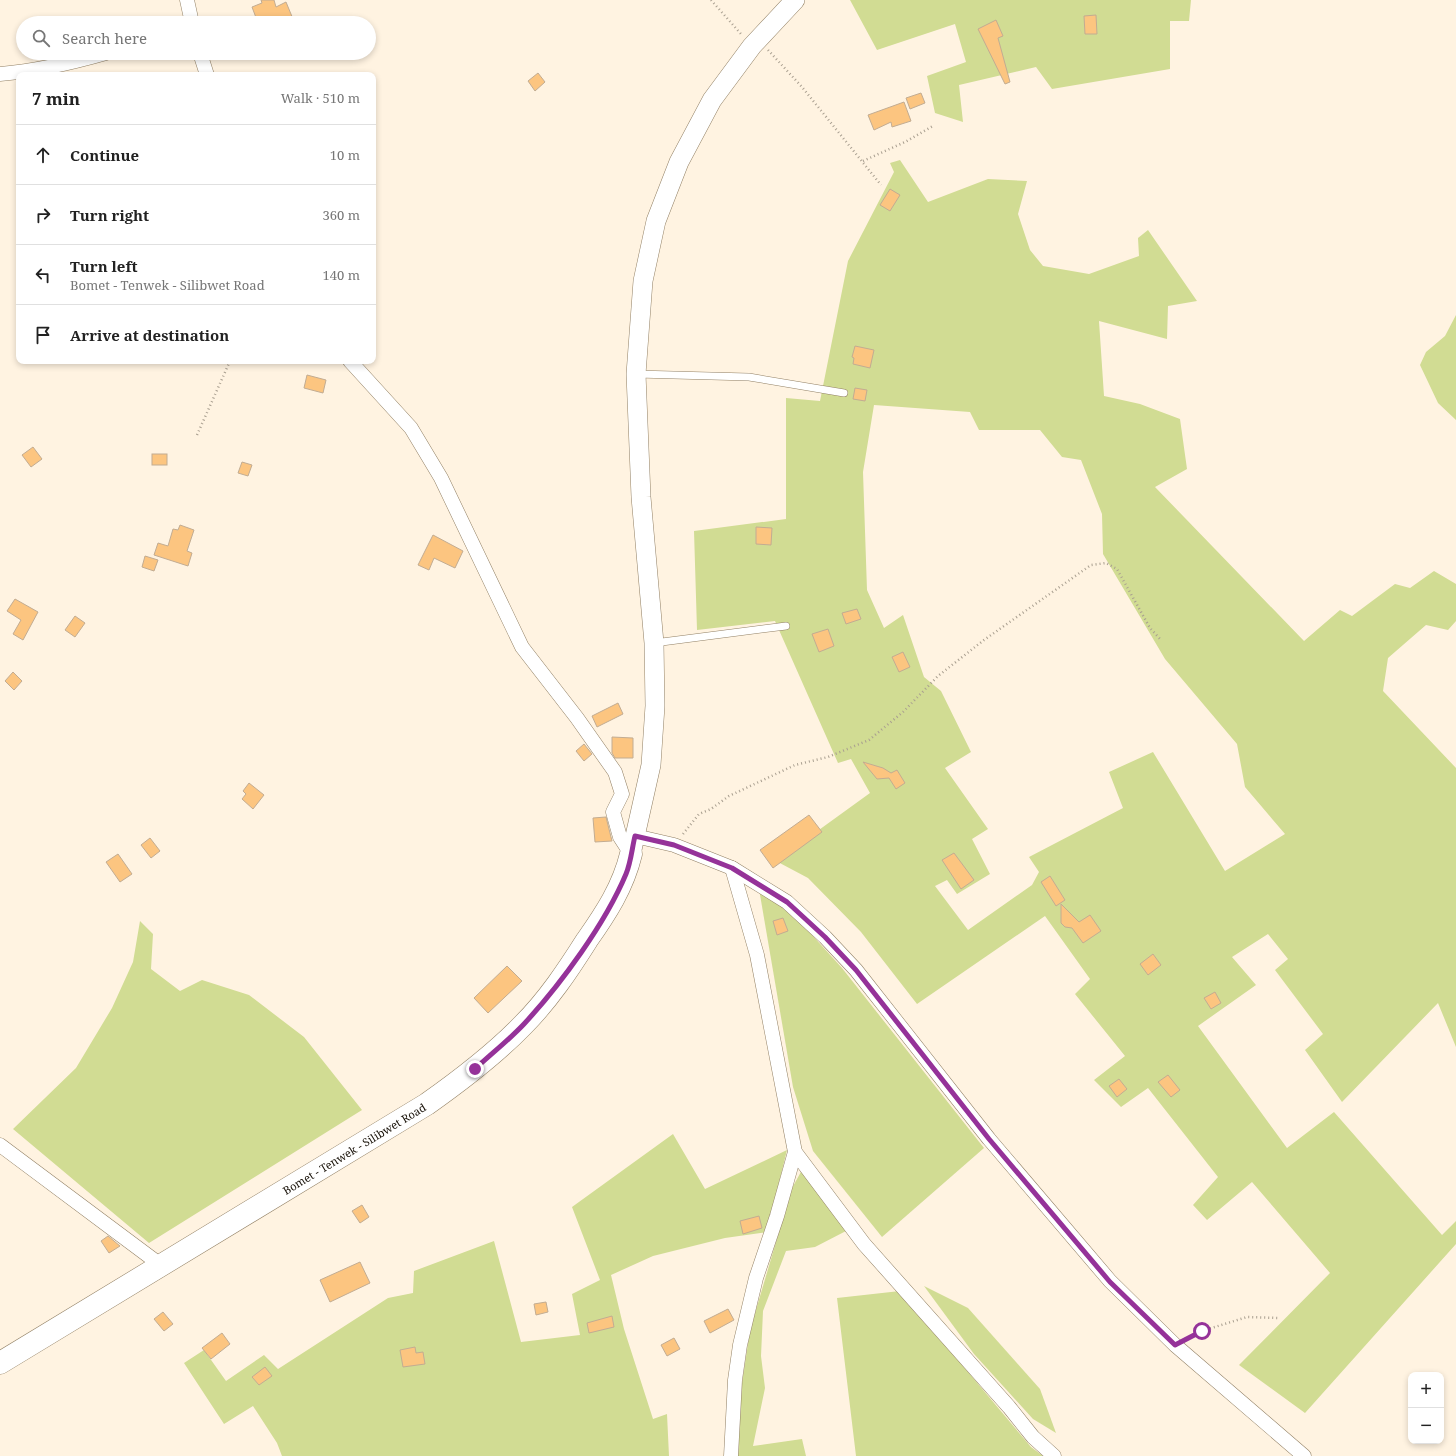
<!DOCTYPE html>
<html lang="en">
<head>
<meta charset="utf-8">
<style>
  :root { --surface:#fff; --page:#f6f6f6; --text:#222; --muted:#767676; --line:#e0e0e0 }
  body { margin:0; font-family:"Noto Serif",serif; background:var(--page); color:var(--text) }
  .controls { position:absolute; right:12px; bottom:12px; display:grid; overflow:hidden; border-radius:8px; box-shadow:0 2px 6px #0003 }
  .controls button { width:36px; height:36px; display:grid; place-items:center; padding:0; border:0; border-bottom:1px solid var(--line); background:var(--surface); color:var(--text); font:20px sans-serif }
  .stop { position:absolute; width:12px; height:12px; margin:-9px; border:3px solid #953299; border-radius:50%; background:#fff }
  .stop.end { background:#953299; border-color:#fff; box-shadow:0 1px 4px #0008 }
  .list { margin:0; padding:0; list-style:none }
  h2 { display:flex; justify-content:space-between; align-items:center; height:52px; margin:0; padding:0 16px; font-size:17px }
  h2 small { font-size:13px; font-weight:400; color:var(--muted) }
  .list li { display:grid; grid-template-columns:26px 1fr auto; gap:12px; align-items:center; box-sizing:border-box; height:60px; padding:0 16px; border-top:1px solid var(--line) }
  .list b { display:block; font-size:15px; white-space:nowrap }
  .list p { margin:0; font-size:13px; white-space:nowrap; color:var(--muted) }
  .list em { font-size:13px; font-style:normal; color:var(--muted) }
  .icon { flex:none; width:22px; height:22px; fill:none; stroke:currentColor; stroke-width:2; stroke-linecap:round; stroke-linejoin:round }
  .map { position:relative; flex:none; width:1456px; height:1456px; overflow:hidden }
  .search { position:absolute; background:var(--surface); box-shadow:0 2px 6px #0003; left:16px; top:16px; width:360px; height:44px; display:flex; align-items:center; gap:10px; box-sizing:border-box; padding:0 14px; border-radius:22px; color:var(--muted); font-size:15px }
  .panel { position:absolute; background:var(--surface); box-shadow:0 2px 6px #0003; left:16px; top:72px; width:360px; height:292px; border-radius:8px }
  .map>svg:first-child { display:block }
  .green { fill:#d1dc93; fill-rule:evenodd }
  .building { fill:#fcc580; stroke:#c2ac92 }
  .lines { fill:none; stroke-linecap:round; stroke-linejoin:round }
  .service-casing { stroke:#928065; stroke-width:8 }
  .minor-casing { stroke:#928065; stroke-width:15 }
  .secondary-casing { stroke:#928065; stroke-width:20 }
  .primary-casing { stroke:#928065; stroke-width:23 }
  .path { stroke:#a99f90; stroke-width:2.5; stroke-dasharray:1 3; stroke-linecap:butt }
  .service { stroke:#fff; stroke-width:7 }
  .minor { stroke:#fff; stroke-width:14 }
  .secondary { stroke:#fff; stroke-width:19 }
  .primary { stroke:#fff; stroke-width:22 }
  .route { stroke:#953299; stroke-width:5 }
  .labels { text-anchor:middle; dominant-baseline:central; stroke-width:4; stroke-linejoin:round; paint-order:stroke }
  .street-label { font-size:11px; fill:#160f06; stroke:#fff }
</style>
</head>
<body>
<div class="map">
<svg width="1456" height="1456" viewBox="0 0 1456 1456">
  <rect width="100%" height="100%" fill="#fff3e1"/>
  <!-- green -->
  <g class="green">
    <path d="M850,0H1191L1189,21H1170V69L1052,89L1036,67L959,85L963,122L935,113L927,76L966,62L955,24L877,50Z"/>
    <path d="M900,160L928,202L988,179L1027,181L1018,214L1030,250L1043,266L1089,274L1139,256L1138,238L1148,230L1197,301L1168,306L1167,339L1099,321L1104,396L1140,404L1180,419L1187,469L1155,487L1304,641L1340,610L1352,616L1395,584L1410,588L1434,571L1456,584V621L1448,630L1426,625L1388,658L1383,691L1456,768V1047L1438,1003L1342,1102L1305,1050L1323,1034L1275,970L1288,959L1268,934L1232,957L1256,985L1198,1026L1287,1148L1334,1112L1442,1235L1456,1221V1244L1305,1413L1239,1365L1330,1273L1252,1182L1207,1220L1193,1205L1218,1177L1148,1088L1121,1107L1094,1080L1125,1056L1075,994L1090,979L1045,916L917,1004L861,932L808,878L776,861L870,793L851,759L838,763L775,621L697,630L694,531L786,519V398L820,401L848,261L894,172L890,163ZM874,405L970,412L979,430H1040L1062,457L1081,460L1102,514L1103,554L1165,659L1237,744L1245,787L1285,834L1225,871L1153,752L1109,772L1123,808L1029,857L1039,872L1032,885L968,930L935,886L947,880L957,894L990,874L972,839L988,829L945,768L971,752L941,691L924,677L903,615L884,628L867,590L863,472Z"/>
    <path d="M1456,315V420L1438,403L1420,365L1426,352L1445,336Z"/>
    <path d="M759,889L794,915L842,968L984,1148L882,1237L813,1151L793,1087Z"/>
    <path d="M140,921L153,934L151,969L180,991L202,980L249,995L304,1037L362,1110L149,1243L13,1129L76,1068L112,1008L133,962Z"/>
    <path d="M673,1134L705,1189L787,1150L767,1232L725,1238L653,1256L611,1275L624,1329L653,1419L667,1414L669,1456H282L277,1443L253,1406L224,1424L184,1363L204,1350L226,1381L264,1355L278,1369L388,1298L413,1293L414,1271L494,1241L521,1342L580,1335L572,1294L600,1280L572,1207Z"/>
    <path d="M802,1170L846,1231L815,1247L786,1251L763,1311L761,1356L765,1388L753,1446L802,1439L806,1456H736L738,1410L750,1330L792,1188Z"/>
    <path d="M924,1286L968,1308L1040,1389L1056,1433L1033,1419L974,1354Z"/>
    <path d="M900,1291L1031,1447L1043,1456H856L837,1298Z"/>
  </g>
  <!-- building -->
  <g class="building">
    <path d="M261,0H274L276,7L286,2L293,19L285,23H279L277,19L267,23H258L252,7L262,3Z"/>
    <path d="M1096,15L1097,34H1085L1084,16Z"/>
    <path d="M996,20L1003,36L998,38L1010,82L1005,84L978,29Z"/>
    <path d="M538,73L545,82L535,91L528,81Z"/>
    <path d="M921,93L925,103L910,109L906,98Z"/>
    <path d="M904,102L911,121L892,127L891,122L874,130L868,115Z"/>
    <path d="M890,189L900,195L890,211L880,205Z"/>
    <path d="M855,346L874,350L870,368L853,364L854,358L852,357Z"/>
    <path d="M307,375L326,380L323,393L304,388Z"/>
    <path d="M855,388L867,390L865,401L853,399Z"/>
    <path d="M33,447L42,459L31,467L22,455Z"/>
    <rect x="152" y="454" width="15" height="11"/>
    <path d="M242,462L252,465L248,476L238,473Z"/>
    <path d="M180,525L194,530L187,551L192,553L188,566L154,555L158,543L168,546L173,529L178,530Z"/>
    <path d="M756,527L772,528L771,545L756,544Z"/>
    <path d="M433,535L463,551L455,568L434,558L429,570L418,565Z"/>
    <path d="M145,556L158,560L154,571L142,567Z"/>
    <path d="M15,599L38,612L23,640L13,634L21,620L7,611Z"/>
    <path d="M857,609L861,619L846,624L842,613Z"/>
    <path d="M75,616L85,623L75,637L65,630Z"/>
    <path d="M828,629L834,646L819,652L812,634Z"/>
    <path d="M903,652L910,667L899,672L892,657Z"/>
    <path d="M13,672L22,681L14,690L5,681Z"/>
    <path d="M618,703L623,714L597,727L592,716Z"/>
    <path d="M612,737L633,738V758H615L612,753Z"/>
    <path d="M584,744L592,754L584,761L576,751Z"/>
    <path d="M863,762L883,768L891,773L897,770L905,783L896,789L889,778L877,779Z"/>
    <path d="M249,783L264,795L253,809L242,799L246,794L243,791Z"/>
    <path d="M809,815L822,832L773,868L760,850Z"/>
    <path d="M606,817L612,841L595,842L593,818Z"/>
    <path d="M150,838L160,851L151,858L141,845Z"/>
    <path d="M954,853L974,880L961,889L942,860Z"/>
    <path d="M118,854L132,874L120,882L106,862Z"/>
    <path d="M1050,876L1065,900L1056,906L1041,882Z"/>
    <path d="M1061,904L1079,922L1090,915L1101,931L1083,943L1072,928L1065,927L1061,923Z"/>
    <path d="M783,918L788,931L777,935L773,921Z"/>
    <path d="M1153,954L1161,965L1148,975L1140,964Z"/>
    <path d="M507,966L522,981L488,1013L474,998Z"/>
    <path d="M1215,992L1221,1003L1211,1009L1204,998Z"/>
    <path d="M1168,1075L1180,1090L1171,1097L1158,1082Z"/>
    <path d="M1119,1079L1127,1089L1117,1097L1109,1086Z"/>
    <path d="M362,1205L369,1217L360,1223L352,1211Z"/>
    <path d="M759,1216L762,1228L743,1234L740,1221Z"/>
    <path d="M108,1236L120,1246L109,1253L101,1241Z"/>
    <path d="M360,1262L370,1283L330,1302L320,1280Z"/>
    <path d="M546,1302L548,1312L536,1315L534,1304Z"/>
    <path d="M728,1309L734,1320L710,1333L704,1321Z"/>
    <path d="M163,1312L173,1324L164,1331L154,1319Z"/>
    <path d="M612,1316L614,1327L589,1333L587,1323Z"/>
    <path d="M222,1333L230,1344L211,1359L202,1348Z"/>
    <path d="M674,1338L680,1349L667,1356L661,1345Z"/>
    <path d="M415,1347L416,1353L423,1352L425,1364L403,1367L400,1350Z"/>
    <path d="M265,1367L272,1376L259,1385L252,1377Z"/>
  </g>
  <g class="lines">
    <defs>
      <g id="service">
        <path d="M636,374L749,377L844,393"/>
        <path d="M654,643L786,626"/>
      </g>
      <g id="minor">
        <path d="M187,0L192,23"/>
        <path d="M200,53L207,75"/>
        <path d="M0,74C36,71 71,63 106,53"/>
        <path d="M350,361L411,428L441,478L522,647L577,718L615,772L622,794L613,812L620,837L631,854"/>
        <path d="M635,836L674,845L732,868L787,902L825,937L856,970L989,1139L1110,1281L1175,1345L1304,1456"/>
        <path d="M732,868L757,955L795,1152L864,1244L1009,1407L1033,1437L1054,1456"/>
        <path d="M0,1145L162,1266"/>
        <path d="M731,1456L735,1380L740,1345L756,1278L777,1216L795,1152"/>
      </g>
      <path id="secondary" d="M631,854L651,765L655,706L654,643L641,497L636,374L643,281L656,221L679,162L712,100L752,46L795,0"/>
      <g id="primary">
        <path id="s1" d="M0,1363L427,1104C461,1080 494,1055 523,1025C548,1000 568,970 587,940C606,913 623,887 631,854"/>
      </g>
    </defs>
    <!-- service casing -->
    <use href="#service" class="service-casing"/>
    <!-- minor casing -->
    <use href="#minor" class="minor-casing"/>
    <!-- secondary casing -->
    <use href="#secondary" class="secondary-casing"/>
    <!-- primary casing -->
    <use href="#primary" class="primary-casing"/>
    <!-- path -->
    <g class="path">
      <path d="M711,0L741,34"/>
      <path d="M768,50L802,87L881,185"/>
      <path d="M863,161L905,142L933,126"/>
      <path d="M197,435L230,361"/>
      <path d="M683,834L699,814L711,809L729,796L795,765L828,757L869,740L903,712L938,676L984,640L1091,565L1106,563L1117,569L1150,628L1161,640"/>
      <path d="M1188,1338L1202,1331L1247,1317L1280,1318"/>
    </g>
    <!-- service -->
    <use href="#service" class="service"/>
    <!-- minor -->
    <use href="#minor" class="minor"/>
    <!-- secondary -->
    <use href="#secondary" class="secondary"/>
    <!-- primary -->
    <use href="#primary" class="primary"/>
  </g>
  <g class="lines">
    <!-- route -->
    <path class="route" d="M475,1069C491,1054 509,1040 524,1024C561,984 605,924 626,874C631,862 632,848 635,836L674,845L732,868L787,902L825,937L856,970L989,1139L1110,1282L1175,1345L1202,1331"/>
  </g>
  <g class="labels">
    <!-- street labels -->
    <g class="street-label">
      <text stroke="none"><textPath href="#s1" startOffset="414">Bomet - Tenwek - Silibwet Road</textPath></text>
    </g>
  </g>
</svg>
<div class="controls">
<button>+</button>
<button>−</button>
</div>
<div class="stop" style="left:1202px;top:1331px"></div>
<div class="stop end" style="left:475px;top:1069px"></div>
<div class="search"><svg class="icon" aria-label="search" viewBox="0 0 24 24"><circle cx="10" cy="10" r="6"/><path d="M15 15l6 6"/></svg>Search here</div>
<section class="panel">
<h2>7 min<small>Walk · 510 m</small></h2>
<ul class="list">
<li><svg class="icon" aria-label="ahead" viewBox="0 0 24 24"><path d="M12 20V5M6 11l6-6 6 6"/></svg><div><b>Continue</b></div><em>10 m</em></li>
<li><svg class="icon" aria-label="right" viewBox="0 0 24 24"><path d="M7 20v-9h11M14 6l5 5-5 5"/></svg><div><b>Turn right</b></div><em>360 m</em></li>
<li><svg class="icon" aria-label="left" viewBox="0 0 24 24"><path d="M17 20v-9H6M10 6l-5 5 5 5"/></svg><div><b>Turn left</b><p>Bomet - Tenwek - Silibwet Road</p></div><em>140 m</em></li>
<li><svg class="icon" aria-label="arrive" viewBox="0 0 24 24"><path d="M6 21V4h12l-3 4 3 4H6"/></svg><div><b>Arrive at destination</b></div></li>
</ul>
</section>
</div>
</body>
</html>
